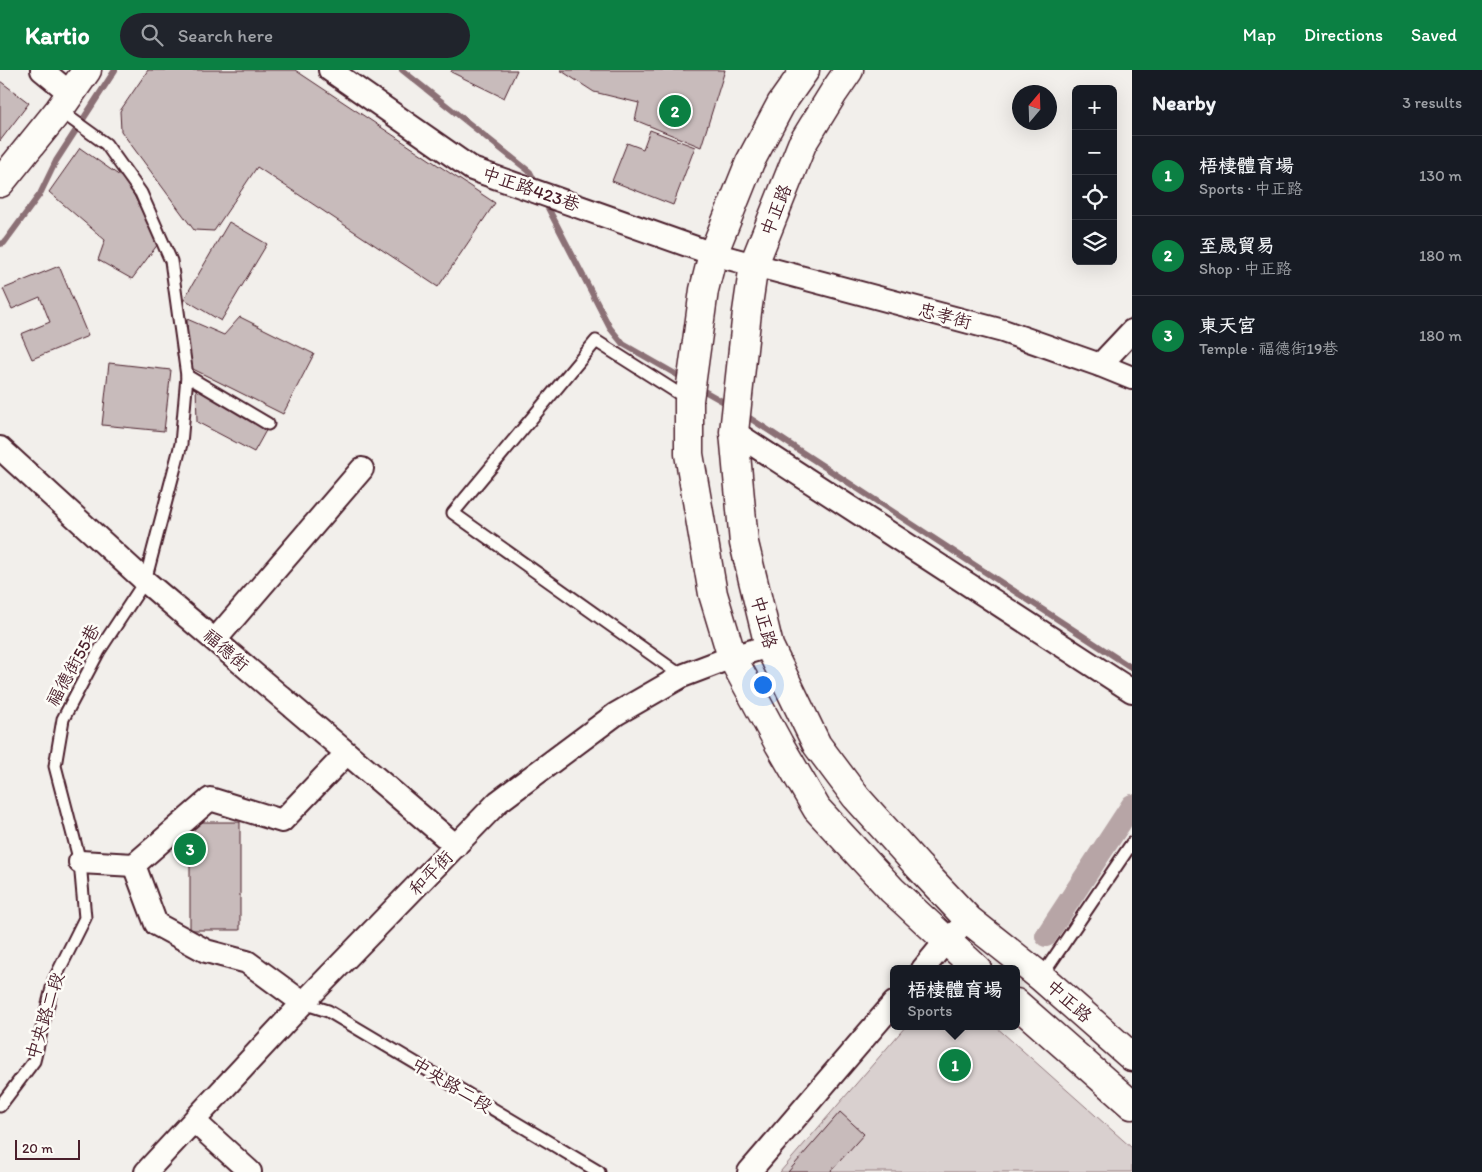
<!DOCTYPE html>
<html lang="en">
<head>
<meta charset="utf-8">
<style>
  :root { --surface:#171b24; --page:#20242c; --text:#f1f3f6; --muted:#9ea1a6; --line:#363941; --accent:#0b8043 }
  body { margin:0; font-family:Itim,"LXGW WenKai TC",sans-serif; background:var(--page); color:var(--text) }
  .controls { position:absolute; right:15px; top:15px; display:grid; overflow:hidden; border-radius:8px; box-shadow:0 5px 20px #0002 }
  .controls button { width:45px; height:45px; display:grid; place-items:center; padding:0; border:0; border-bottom:1px solid var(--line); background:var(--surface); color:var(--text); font:25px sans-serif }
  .compass { position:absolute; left:1012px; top:15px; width:45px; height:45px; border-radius:50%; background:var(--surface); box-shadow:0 5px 20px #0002; rotate:19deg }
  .scale { position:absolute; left:15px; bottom:12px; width:65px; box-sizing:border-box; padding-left:5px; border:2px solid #4a1f2b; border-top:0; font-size:14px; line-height:18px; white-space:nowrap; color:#4a1f2b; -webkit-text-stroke:4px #fdfcf7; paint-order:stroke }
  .you { position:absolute; left:762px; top:614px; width:18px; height:18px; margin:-12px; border:4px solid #fff; border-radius:50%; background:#1a73e8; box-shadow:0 0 0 8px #1a73e833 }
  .badge { display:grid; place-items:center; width:32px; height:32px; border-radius:50%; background:var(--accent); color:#fff; font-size:16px; font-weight:700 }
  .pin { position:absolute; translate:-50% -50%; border:2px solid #fff; box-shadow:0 1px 5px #0006 }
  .popup { position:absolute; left:890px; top:895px; width:130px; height:65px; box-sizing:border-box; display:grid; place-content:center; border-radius:8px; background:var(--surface); filter:drop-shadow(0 1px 4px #0005); font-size:16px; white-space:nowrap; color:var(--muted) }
  .popup b { font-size:19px; color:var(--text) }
  .popup::after { content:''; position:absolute; left:50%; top:100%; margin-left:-10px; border:10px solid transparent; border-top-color:var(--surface) }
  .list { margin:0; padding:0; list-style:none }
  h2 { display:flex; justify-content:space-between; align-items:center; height:65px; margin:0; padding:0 20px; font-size:21px }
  h2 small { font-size:16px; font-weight:400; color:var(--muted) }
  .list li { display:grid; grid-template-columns:32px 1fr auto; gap:15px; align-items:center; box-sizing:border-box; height:80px; padding:0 20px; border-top:1px solid var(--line) }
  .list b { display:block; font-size:19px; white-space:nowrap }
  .list p { margin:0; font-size:16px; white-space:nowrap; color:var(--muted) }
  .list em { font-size:16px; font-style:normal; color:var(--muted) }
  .icon { flex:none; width:28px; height:28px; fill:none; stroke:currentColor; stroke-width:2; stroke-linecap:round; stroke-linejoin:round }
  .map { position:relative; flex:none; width:1132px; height:1102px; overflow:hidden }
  header { display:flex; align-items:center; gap:30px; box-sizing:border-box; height:70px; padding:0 25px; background:var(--accent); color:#fff }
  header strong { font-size:24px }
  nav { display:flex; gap:28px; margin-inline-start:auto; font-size:18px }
  .search { width:350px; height:45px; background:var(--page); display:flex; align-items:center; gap:12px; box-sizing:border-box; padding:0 18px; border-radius:28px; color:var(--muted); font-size:19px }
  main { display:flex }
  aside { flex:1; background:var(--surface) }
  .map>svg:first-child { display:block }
  .green { fill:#d9d0cf; stroke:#92787d }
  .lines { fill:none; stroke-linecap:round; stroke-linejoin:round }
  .stream { stroke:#8b6f75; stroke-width:6 }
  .canal { stroke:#b7a5a6; stroke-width:22 }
  .building { fill:#c8bbbb; stroke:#4a1f2b }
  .lane-casing { stroke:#4a1f2b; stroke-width:15 }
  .street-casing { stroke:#4a1f2b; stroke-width:26 }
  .secondary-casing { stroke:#4a1f2b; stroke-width:31 }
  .lane { stroke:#fdfcf7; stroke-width:11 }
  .street { stroke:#fdfcf7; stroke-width:22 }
  .secondary { stroke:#fdfcf7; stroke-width:28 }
  .labels { text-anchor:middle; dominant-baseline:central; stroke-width:5; stroke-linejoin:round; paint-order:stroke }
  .street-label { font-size:18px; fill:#4a1f2b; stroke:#fdfcf7 }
</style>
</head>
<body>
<header>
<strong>Kartio</strong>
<div class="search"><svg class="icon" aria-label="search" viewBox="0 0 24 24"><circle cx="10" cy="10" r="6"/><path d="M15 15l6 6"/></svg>Search here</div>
<nav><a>Map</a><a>Directions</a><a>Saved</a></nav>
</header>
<main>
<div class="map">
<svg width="1132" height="1102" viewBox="0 0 1132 1102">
  <rect width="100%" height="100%" fill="#f2efeb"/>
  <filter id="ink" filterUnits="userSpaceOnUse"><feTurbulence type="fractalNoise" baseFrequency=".02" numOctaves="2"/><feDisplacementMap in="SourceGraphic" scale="10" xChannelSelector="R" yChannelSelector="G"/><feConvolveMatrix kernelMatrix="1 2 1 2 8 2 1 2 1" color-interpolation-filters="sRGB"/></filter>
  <g filter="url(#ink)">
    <!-- green -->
    <path class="green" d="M906,956H995L1132,1078V1102H780Z"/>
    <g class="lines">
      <!-- stream -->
      <g class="stream">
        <path d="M402,0L530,102L537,116"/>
        <path d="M545,132L610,258L623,274L686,310"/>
        <path d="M0,174L4,173L40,124L56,91L115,0"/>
        <path d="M699,318L729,335"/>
        <path d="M742,343L1132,598"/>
      </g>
      <!-- canal -->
      <path class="canal" d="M1046,866L1132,735"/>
    </g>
    <!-- building -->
    <g class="building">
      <path d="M148,0H295L495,133L438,217L257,97L214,161L194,160L121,61L120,41Z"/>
      <path d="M452,0H517L504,28L451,2Z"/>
      <path d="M560,0H725L701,77L635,50L639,33L594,22Z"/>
      <path d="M0,11L29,33L0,71Z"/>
      <path d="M650,60L695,77L673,135L612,111L627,73L643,79Z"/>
      <path d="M80,78L127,111L158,174L132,209L98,190L105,170L49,122Z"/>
      <path d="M229,152L267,174L221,251L184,229Z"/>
      <path d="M59,196L88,266L32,289L21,264L50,252L40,227L12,239L3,219Z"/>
      <path d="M240,247L314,284L283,344L189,297L187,249L224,265Z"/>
      <path d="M109,293L171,300L164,361L102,355Z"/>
      <path d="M196,316L269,355L254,382L197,352Z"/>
      <rect x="190" y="752" width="50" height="108"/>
      <path d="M840,1042L864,1064L830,1102H788Z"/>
    </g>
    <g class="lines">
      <defs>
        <g id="lane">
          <path d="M187,306L268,354"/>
          <path d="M682,606L453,443L596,271L689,330"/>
          <path d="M1041,907L1132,773"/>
          <path d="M303,933L328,941L599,1102"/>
          <path d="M0,1036L34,991L54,910L85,848L80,792L55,696L63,649L99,581L145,511L181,374L187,306L171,191L141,123L106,74L59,40"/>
        </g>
        <g id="street">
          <path d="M42,0L71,24"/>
          <path d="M330,0L472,99L713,184L1003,261L1100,295L1132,308"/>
          <path d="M1100,295L1132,261"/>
          <path d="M734,362L1132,621"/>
          <path d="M0,378L145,511L456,776"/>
          <path d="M215,570L362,399"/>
          <path d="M80,792L134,795"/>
          <path d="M923,899L946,871L969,850"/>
          <path d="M303,933L247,892L206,881L156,854L134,795L210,729L282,751L346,684"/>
          <path d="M194,1051L250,1102"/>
          <path d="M146,1102L303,933L498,732L616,644L682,606L732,587L769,576"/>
          <path d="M749,1102L894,933"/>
        </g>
        <g id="secondary">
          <path d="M805,0L781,34L750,92L713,184L704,220L689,330V384L713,524L732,587L779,674L817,739L892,820L977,899"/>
          <path d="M849,0L834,22L802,74L754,194L747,242L734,362L744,473L769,576L817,675L856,727L919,797L969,850L1041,907L1132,987"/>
          <path d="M0,113L59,40L87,0"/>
          <path d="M1016,933L1132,1035"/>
        </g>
      </defs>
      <!-- lane casing -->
      <use href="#lane" class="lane-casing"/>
      <!-- street casing -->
      <use href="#street" class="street-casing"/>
      <!-- secondary casing -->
      <use href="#secondary" class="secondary-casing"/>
      <!-- lane -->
      <use href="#lane" class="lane"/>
      <!-- street -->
      <use href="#street" class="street"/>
      <!-- secondary -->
      <use href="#secondary" class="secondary"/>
    </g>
  </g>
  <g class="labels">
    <!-- street labels -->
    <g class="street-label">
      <text transform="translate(531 119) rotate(19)">中正路423巷</text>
      <text transform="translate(776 140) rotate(-68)">中正路</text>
      <text transform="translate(945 246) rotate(15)">忠孝街</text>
      <text transform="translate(764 552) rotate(75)">中正路</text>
      <text transform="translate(226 580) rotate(41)">福德街</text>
      <text transform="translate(73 595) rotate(-61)">福德街55巷</text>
      <text transform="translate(431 803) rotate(-46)">和平街</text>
      <text transform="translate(1069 931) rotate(42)">中正路</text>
      <text transform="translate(45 946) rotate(-73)">中央路二段</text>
      <text transform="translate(452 1015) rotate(31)">中央路二段</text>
    </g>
  </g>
</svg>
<div class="controls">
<button>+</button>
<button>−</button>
<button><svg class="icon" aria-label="locate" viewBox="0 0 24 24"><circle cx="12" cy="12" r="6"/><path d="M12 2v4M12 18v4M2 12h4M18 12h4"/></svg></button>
<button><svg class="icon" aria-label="layers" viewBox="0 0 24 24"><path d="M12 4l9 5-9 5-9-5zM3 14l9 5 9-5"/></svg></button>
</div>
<svg class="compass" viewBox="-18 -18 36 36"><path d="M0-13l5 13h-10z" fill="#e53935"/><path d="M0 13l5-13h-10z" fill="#9ea1a6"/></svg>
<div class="scale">20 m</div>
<div class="you"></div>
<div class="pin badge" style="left:955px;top:995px">1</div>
<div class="popup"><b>梧棲體育場</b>Sports</div>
<div class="pin badge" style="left:675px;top:41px">2</div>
<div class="pin badge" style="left:190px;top:779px">3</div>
</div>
<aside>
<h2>Nearby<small>3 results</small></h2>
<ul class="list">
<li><span class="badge">1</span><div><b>梧棲體育場</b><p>Sports · 中正路</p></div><em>130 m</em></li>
<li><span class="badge">2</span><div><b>至晟貿易</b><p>Shop · 中正路</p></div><em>180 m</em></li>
<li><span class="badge">3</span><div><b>東天宮</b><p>Temple · 福德街19巷</p></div><em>180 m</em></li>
</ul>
</aside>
</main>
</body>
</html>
